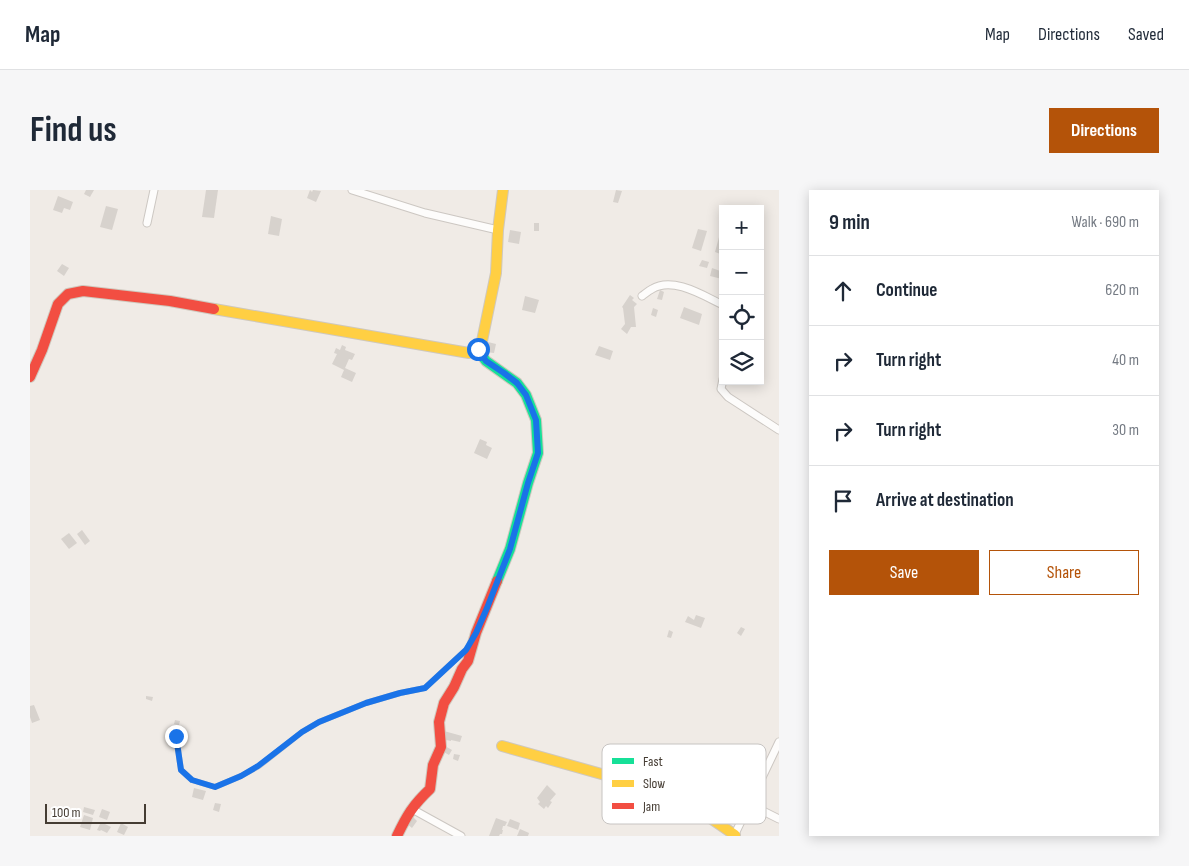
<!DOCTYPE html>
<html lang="en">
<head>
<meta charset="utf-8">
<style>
  :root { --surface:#fff; --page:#f6f6f7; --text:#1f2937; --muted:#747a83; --line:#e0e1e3; --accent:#b45309 }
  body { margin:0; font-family:"Sofia Sans Condensed",sans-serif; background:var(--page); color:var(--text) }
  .controls { position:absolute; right:15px; top:15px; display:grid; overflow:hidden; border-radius:0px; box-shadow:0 2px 12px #0003 }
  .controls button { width:45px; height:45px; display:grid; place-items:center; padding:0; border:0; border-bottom:1px solid var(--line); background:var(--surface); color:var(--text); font:25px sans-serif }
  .scale { position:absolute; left:15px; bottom:12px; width:101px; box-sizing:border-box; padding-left:5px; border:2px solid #453c33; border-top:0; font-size:14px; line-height:18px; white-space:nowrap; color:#453c33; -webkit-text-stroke:4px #fff; paint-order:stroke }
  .stop { position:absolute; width:15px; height:15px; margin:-11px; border:4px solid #1a73e8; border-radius:50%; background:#fff }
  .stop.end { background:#1a73e8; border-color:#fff; box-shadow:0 1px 5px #0008 }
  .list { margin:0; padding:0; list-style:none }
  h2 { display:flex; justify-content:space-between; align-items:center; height:65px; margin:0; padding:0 20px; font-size:21px }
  h2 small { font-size:16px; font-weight:400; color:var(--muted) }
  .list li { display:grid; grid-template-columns:32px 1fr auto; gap:15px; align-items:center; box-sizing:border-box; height:70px; padding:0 20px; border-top:1px solid var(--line) }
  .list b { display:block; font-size:19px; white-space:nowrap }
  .list em { font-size:16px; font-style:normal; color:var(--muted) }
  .actions { display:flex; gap:10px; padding:15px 20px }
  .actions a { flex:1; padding:11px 0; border:1px solid var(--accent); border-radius:0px; text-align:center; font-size:18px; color:var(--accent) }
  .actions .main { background:var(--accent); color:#fff }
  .icon { flex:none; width:28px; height:28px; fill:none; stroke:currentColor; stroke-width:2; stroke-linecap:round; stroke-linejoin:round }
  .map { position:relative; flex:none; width:749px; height:646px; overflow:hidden; border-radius:0px }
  header { display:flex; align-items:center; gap:30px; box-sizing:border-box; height:70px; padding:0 25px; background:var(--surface); border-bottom:1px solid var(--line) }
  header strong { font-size:24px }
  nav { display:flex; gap:28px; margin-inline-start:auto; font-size:18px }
  .intro { display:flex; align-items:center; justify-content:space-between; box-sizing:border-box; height:120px; padding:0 30px }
  h1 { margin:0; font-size:35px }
  .button { padding:12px 22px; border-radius:0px; background:var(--accent); color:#fff; font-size:18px; font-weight:700 }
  main { display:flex; gap:30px; padding:0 30px }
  aside { flex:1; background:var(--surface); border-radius:0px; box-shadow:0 2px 12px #0003 }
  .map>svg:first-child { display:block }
  .building { fill:#d7d2cd }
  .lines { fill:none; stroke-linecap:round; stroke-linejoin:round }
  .lane-casing { stroke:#ccc7c2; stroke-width:6 }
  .street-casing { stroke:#ccc7c2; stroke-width:9 }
  .fast-casing { stroke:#cfc8bd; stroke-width:12 }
  .slow-casing { stroke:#cfc8bd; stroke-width:12 }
  .jam-casing { stroke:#cfc8bd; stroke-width:12 }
  .lane { stroke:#fdfcfb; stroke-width:4 }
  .street { stroke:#fdfcfb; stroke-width:7 }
  .fast { stroke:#16e098; stroke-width:10 }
  .slow { stroke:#ffcf43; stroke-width:10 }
  .jam { stroke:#f24e42; stroke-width:10 }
  .route { stroke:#1a73e8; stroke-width:6 }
  .key { fill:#fff; stroke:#c7c4c2; stroke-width:1 }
  .key-label { font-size:14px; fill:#453c33 }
</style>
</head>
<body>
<header>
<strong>Map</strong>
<nav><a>Map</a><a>Directions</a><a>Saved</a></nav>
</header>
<div class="intro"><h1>Find us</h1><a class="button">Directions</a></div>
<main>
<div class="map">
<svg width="749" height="646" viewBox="0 0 749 646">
  <rect width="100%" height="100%" fill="#f0ebe6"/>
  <!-- building -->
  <g class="building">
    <path d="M56,0H64L60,7L54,4Z"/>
    <path d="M176,0H188L184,28L172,27Z"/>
    <path d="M280,0L282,2L283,0L291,1L286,12L277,8Z"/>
    <path d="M586,0L592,1L588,13L583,12Z"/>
    <path d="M28,6L43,12L40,20L34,18L32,23L23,20Z"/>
    <path d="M76,16L88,19L82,40L70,37Z"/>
    <path d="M241,26L252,29L249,46L238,44Z"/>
    <rect x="504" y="33" width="5" height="8"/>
    <path d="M692,36L693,37V65L685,62Z"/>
    <path d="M668,39L677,41L671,61L662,58Z"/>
    <path d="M480,40L491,42L489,54L478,52Z"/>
    <path d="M672,70L679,72L677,78L669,76Z"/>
    <path d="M32,74L39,78L34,86L27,81Z"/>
    <path d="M682,78L693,82L692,89L680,86Z"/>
    <path d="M630,100L634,102L632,110L627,109Z"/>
    <path d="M600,105L604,108L602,110L607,114L604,117L606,137H601L597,144L591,139L595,134L593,118L592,117Z"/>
    <path d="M495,106L509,110L505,123L492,120Z"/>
    <path d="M654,117L672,124L669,135L650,128Z"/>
    <path d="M623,118L628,120L626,127L621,125Z"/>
    <path d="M458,152L466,154L464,163L456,162Z"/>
    <path d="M312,155L316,157L315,160L325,164L322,170L319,169L315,178L326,183L322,192L311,187L314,180L302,174L307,164L304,163L306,158L310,160Z"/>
    <path d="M569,156L583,161L580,170L565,165Z"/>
    <path d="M450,249L457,252L456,255L462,258L457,269L444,263Z"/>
    <path d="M52,340L60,351L55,355L47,344Z"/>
    <path d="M39,343L47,353L39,359L31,349Z"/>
    <path d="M666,425L675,428L671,438L655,432L658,426L664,430Z"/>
    <path d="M711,437L715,439L711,446L707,443Z"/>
    <path d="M639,440L643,442L641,448L637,447Z"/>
    <path d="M116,506L123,507L122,511L116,509Z"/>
    <path d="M4,515L10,530L2,533L0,527V516Z"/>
    <path d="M145,530L150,531L149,535L144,534Z"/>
    <path d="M414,541L432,546L430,552L421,550V551L411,549Z"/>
    <path d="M415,556L422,560L419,565L412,561Z"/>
    <path d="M424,564L430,565L428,571L423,569Z"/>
    <path d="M517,595L526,604L520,611L522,612L518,618L516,616L514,619L508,614L510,612L507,608Z"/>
    <path d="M164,598L176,601L173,610L162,607Z"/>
    <path d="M185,613L191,614L189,622L183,620Z"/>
    <path d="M54,617L65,620L63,625L53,622Z"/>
    <path d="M72,619L80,622L77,630L69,627Z"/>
    <path d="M54,625L63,628L60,640L50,637Z"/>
    <path d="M382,626L387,631L382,638L376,633Z"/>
    <path d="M466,628L477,632L475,636H473L472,640H473L472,644H470L469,646H459Z"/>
    <path d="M480,629L490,633L488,640L477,636Z"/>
    <path d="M71,632L81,637L77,643L71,640L70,641L67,640Z"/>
    <path d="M91,633L98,637L94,645L87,642Z"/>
    <path d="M490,639L499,643L498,646H487Z"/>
  </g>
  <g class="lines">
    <defs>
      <path id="lane" d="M147,541L146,546L151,580L162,590L185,597L211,586L229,576L272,542L289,532L336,513L370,503L395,498L438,458"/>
      <g id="street">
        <path d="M322,0L395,23L468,40"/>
        <path d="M117,33L124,0"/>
        <path d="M612,106C615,104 618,101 622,99C643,86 674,106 693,115"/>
        <path d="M693,189L691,199L698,207L749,240"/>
        <path d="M719,614L749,629"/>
        <path d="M382,619L431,646"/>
        <path d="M704,646L749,552"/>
      </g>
      <path id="fast" d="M447,159L456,171L487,193L496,205L506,230L508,263L498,293L480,359L467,391"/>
      <g id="slow">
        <path d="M184,119L439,163L447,159L452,151L466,83L468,40L473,0"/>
        <path d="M472,556L575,585L676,625L705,645"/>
      </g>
      <g id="jam">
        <path d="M0,187L12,160L28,114L38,104L53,101L140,111L184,119"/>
        <path d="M367,646C377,625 383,615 400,599L403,575L411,557L409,532L414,513L424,497L432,479L438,471L446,443L467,391"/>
      </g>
    </defs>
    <!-- lane casing -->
    <use href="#lane" class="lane-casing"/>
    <!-- street casing -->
    <use href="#street" class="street-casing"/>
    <!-- fast casing -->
    <use href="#fast" class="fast-casing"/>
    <!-- slow casing -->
    <use href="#slow" class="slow-casing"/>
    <!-- jam casing -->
    <use href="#jam" class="jam-casing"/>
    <!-- lane -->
    <use href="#lane" class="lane"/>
    <!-- street -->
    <use href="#street" class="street"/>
    <!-- fast -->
    <use href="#fast" class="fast"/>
    <!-- slow -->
    <use href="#slow" class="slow"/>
    <!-- jam -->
    <use href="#jam" class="jam"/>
  </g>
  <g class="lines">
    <!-- route -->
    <path class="route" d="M146,546L151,580L162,590L185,597L211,586L228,576L272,542L289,532L336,513L370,503L395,498L436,460L446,443L457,418L480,359L498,293L508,263L506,230L496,205L487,193L474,183L456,171L448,159"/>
  </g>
  <!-- legend -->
  <rect x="572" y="554" width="164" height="80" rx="8" class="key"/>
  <rect x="582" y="568" width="22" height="6" fill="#16e098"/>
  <rect x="582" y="590" width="22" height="7" fill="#ffcf43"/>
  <rect x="582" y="613" width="22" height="6" fill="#f24e42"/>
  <g class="key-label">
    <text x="613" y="576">Fast</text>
    <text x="613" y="598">Slow</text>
    <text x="613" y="621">Jam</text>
  </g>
</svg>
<div class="controls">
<button>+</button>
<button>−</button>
<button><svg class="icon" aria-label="locate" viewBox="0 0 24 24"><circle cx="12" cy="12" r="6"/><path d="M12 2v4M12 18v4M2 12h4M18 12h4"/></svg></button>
<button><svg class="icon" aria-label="layers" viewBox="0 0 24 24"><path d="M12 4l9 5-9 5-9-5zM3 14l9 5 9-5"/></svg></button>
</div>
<div class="scale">100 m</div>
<div class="stop" style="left:448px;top:159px"></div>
<div class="stop end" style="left:146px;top:546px"></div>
</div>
<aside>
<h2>9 min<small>Walk · 690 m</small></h2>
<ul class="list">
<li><svg class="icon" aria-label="ahead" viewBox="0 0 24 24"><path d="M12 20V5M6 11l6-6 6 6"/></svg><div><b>Continue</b></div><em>620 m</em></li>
<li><svg class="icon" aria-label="right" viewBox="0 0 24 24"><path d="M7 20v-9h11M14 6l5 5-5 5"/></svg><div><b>Turn right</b></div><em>40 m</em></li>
<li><svg class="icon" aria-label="right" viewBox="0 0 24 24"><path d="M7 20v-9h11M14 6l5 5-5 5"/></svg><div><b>Turn right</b></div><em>30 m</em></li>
<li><svg class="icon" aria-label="arrive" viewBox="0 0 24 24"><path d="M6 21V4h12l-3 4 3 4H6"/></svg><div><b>Arrive at destination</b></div></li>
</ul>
<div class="actions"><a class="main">Save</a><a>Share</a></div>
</aside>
</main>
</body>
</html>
